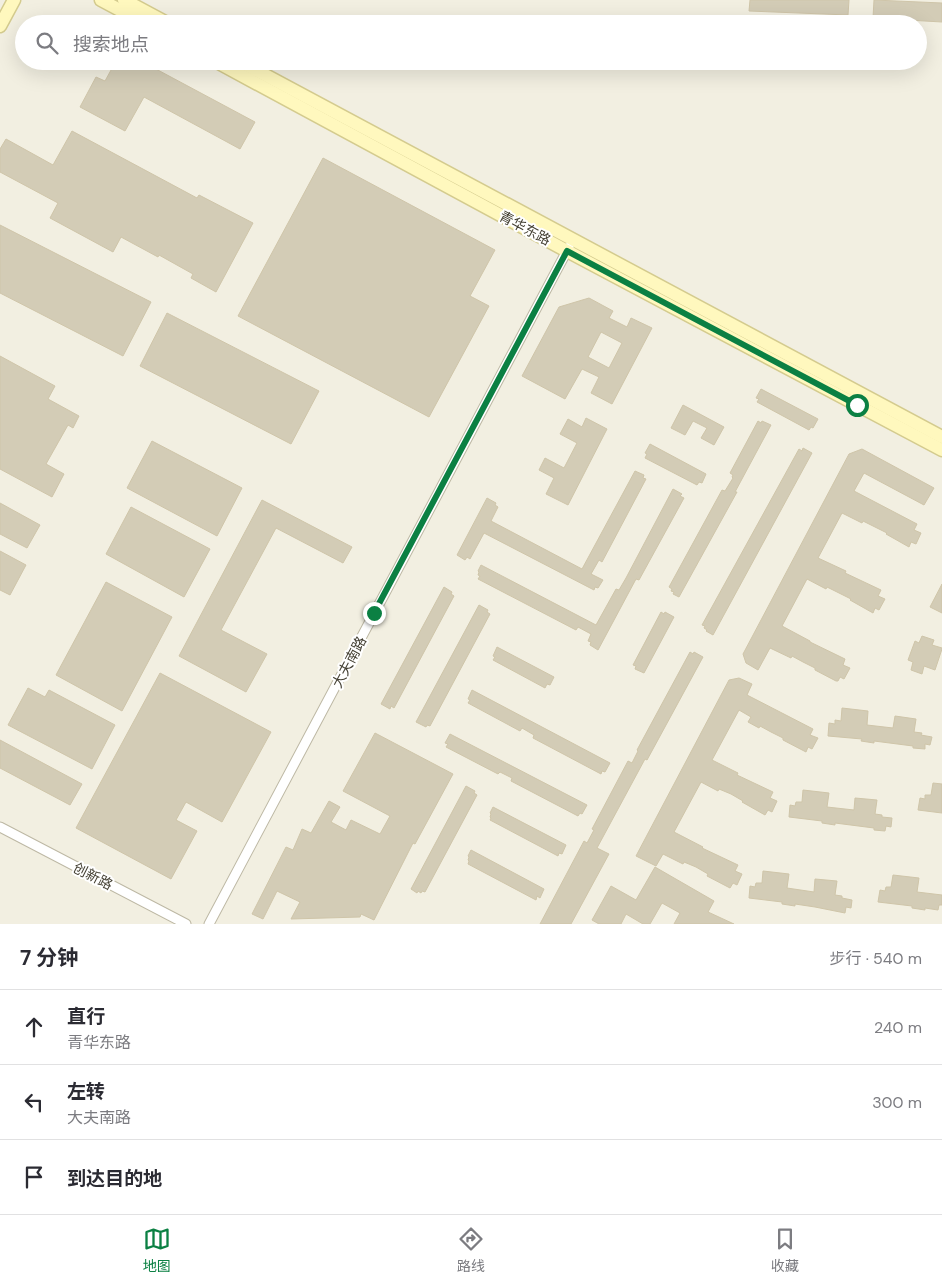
<!DOCTYPE html>
<html lang="zh">
<head>
<meta charset="utf-8">
<style>
  :root { --surface:#fff; --page:#f7f7f7; --text:#2b2b33; --muted:#7c7c81; --line:#e1e1e2; --accent:#0b8043 }
  body { margin:0; font-family:"DM Sans","Noto Sans SC",sans-serif; background:var(--page); color:var(--text) }
  .stop { position:absolute; width:15px; height:15px; margin:-11px; border:4px solid #0b8043; border-radius:50%; background:#fff }
  .stop.end { background:#0b8043; border-color:#fff; box-shadow:0 1px 5px #0008 }
  .list { margin:0; padding:0; list-style:none }
  h2 { display:flex; justify-content:space-between; align-items:center; height:65px; margin:0; padding:0 20px; font-size:21px }
  h2 small { font-size:16px; font-weight:400; color:var(--muted) }
  .list li { display:grid; grid-template-columns:32px 1fr auto; gap:15px; align-items:center; box-sizing:border-box; height:75px; padding:0 20px; border-top:1px solid var(--line) }
  .list b { display:block; font-size:19px; white-space:nowrap }
  .list p { margin:0; font-size:16px; white-space:nowrap; color:var(--muted) }
  .list em { font-size:16px; font-style:normal; color:var(--muted) }
  .icon { flex:none; width:28px; height:28px; fill:none; stroke:currentColor; stroke-width:2; stroke-linecap:round; stroke-linejoin:round }
  .map { position:relative; flex:none; width:942px; height:924px; overflow:hidden }
  .search { position:absolute; background:var(--surface); box-shadow:0 5px 20px #0002; left:15px; right:15px; top:15px; height:55px; display:flex; align-items:center; gap:12px; box-sizing:border-box; padding:0 18px; border-radius:28px; color:var(--muted); font-size:19px }
  .sheet { height:290px; background:var(--surface) }
  nav { display:flex; justify-content:space-around; align-items:center; box-sizing:border-box; height:70px; border-top:1px solid var(--line); background:var(--surface); font-size:14px; color:var(--muted) }
  nav a { display:grid; justify-items:center; gap:2px }
  nav .on { color:var(--accent) }
  .map>svg:first-child { display:block }
  .building { fill:#d3ccb6; stroke:#cfc5a9; fill-rule:evenodd }
  .lines { fill:none; stroke-linecap:round; stroke-linejoin:round }
  .street-casing { stroke:#bdb8a4; stroke-width:11 }
  .secondary-casing { stroke:#d4cb8e; stroke-width:15 }
  .street { stroke:#fff; stroke-width:9 }
  .secondary { stroke:#fff8be; stroke-width:12 }
  .route { stroke:#0b8043; stroke-width:6 }
  .labels { text-anchor:middle; dominant-baseline:central; stroke-width:4; stroke-linejoin:round; paint-order:stroke }
  .street-label { font-size:14px; fill:#433f32; stroke:#fff }
</style>
</head>
<body>
<div class="map">
<svg width="942" height="924" viewBox="0 0 942 924">
  <rect width="100%" height="100%" fill="#f2efe1"/>
  <!-- building -->
  <g class="building">
    <path d="M750,0H849L848,15L749,11Z"/>
    <path d="M874,0L942,3V22L873,18Z"/>
    <path d="M116,61H141L255,122L240,149L144,97L125,131L80,107L96,77L105,81Z"/>
    <path d="M72,131L197,198L199,195L253,223L216,292L191,278L193,274L159,255L158,257L121,237L113,252L50,218L58,203L0,172V149L6,139L53,165Z"/>
    <path d="M323,158L495,250L470,296L489,306L429,417L238,316Z"/>
    <path d="M0,225L151,302L123,356L0,293Z"/>
    <path d="M589,298L613,311L609,318L627,327L631,318L652,328L612,404L591,393L599,377L582,369L565,399L522,376L559,307ZM601,332L622,343L609,368L588,357Z"/>
    <path d="M167,313L319,391L291,444L140,366Z"/>
    <path d="M0,356L55,386L48,399L79,416L73,428L68,425L46,464L64,474L52,497L0,469Z"/>
    <path d="M761,389L818,419L813,428L811,427L809,430L757,402L759,399L756,398Z"/>
    <path d="M683,405L724,427L714,445L701,438L707,428L693,421L685,435L671,428Z"/>
    <path d="M586,418L607,429L568,505L546,494L554,478L539,470L545,458L564,468L577,443L560,434L568,419L582,427Z"/>
    <path d="M758,421L761,423L762,421L771,425L735,492H737L679,597L673,594L674,592L671,591L672,589L669,587L722,490L725,491L733,478L732,477L733,475L730,473Z"/>
    <path d="M152,441L242,488L217,536L127,488Z"/>
    <path d="M650,444L706,474L702,483L699,482L697,485L645,458L647,454L645,453Z"/>
    <path d="M803,448L812,453L713,635L706,631L707,630L704,628L705,626L702,625L799,449L802,451Z"/>
    <path d="M862,449L934,488L924,505L864,473L854,491L917,524L914,530L921,533L916,544L911,542L909,547L886,534L887,533L863,521L862,523L842,513L818,558L846,571L845,573L881,590L878,596L885,599L879,610L875,608L873,613L850,600L851,599L827,587L826,589L807,579L782,626L810,641V642L845,659L843,665L850,668L844,679L840,677L838,681H836L815,670V668L803,662L792,656L791,658L770,648L758,670L746,663L743,654L849,454Z"/>
    <path d="M635,471L644,475L643,478L646,479L602,562L599,560L591,574L603,580L598,588L595,587L594,590L484,533L470,559L467,557L465,560L457,555L487,498L496,503L495,505L498,507L491,521L582,569Z"/>
    <path d="M673,489L682,494L680,496L684,498L639,580L636,579L598,650L590,645L591,642L588,641L591,634L578,627L576,630L478,579L480,576L478,575L479,572L478,571L481,565L596,625L616,589L619,590L626,578Z"/>
    <path d="M262,500L352,547L343,563L276,528L221,630L267,654L246,692L179,656Z"/>
    <path d="M0,503L40,525L27,548L0,534Z"/>
    <path d="M131,507L210,549L184,597L106,554Z"/>
    <path d="M0,551L26,565L10,595L0,590Z"/>
    <path d="M106,582L172,617L122,711L56,675Z"/>
    <path d="M942,584V613L930,607Z"/>
    <path d="M444,587L452,592L451,594L454,596L394,708L391,706L390,709L381,704Z"/>
    <path d="M479,605L488,610L487,612L490,614L430,726L427,725L426,727L416,722Z"/>
    <path d="M661,612L664,614L665,612L674,617L644,673L635,669L636,666L633,665Z"/>
    <path d="M922,636L934,640L932,645L942,648V649L935,670L924,666L922,674L911,670L913,662L908,660L915,641L919,643Z"/>
    <path d="M497,647L554,677L550,685L547,684L545,688L493,660L495,657L493,656Z"/>
    <path d="M690,652L693,654L694,652L703,657L647,760L645,759L597,848L609,854L571,924H540L584,841L587,843L594,830L592,829L628,761L632,763L638,751L637,750Z"/>
    <path d="M160,673L271,732L222,822L186,802L176,820L197,831L171,879L76,828Z"/>
    <path d="M739,678L752,684L747,695L813,729L810,735L818,738L812,749L808,747L806,752L783,740V738L771,732L760,726L759,728L748,722L751,717L739,710L712,760L738,773L737,775L773,792L770,798L777,801L772,812L768,810L765,815L742,802L743,801L731,794L719,789L718,791L701,782L674,832L703,847L702,848L738,865L735,871L742,874L737,885L733,883L730,888L707,876L708,874L696,867L684,862L683,864L663,854L656,866L636,856L729,680Z"/>
    <path d="M28,688L45,697L49,690L115,725L92,769L8,725Z"/>
    <path d="M472,690L610,763L605,772L602,771L601,774L533,738L534,735L522,728L520,731L468,703L470,700L468,699Z"/>
    <path d="M842,708L868,711L867,725L893,728L895,716L916,719L914,732L922,733L921,735L932,737L930,745L925,744V749L913,748V746L874,741V743L861,741L862,739L828,736L829,723L835,724V720L841,721Z"/>
    <path d="M375,733L453,774L415,844L413,843L374,920L361,914L360,917L291,919L300,902L277,891L263,919L252,914L286,847L293,850L302,829L311,833L329,801L340,807L331,822L346,830L351,820L380,834L390,816L343,791Z"/>
    <path d="M450,734L587,805L582,814L580,813L578,816L511,781L512,778L500,772L498,774L446,747L448,744L445,743Z"/>
    <path d="M0,740L82,784L70,805L0,768Z"/>
    <path d="M933,783L942,784V813L918,810L920,798L925,799V795H931Z"/>
    <path d="M466,786L475,791L474,793L477,795L425,892L422,891L421,893L418,891L417,893L411,889Z"/>
    <path d="M803,790L829,793L827,807L854,810L855,798L877,800L875,814L882,815V817L892,818L891,827L886,826L885,831L874,830V828L835,823V825L822,823V821L789,817L790,805L795,806L796,802H802Z"/>
    <path d="M493,807L566,845L562,854L559,853L558,856L490,820L491,818L490,817L491,814L490,813Z"/>
    <path d="M471,850L544,889L540,898L537,896L536,900L468,864L469,861L468,860L469,857L468,856Z"/>
    <path d="M655,867L714,901L708,912L734,924H674L680,913L662,903L650,924H643L626,914L621,924H599L592,920L611,886L636,900Z"/>
    <path d="M763,871L789,874L787,888L814,892L815,879L837,881L835,895L842,896V898L852,900L851,908L846,907L845,913L815,907L795,904V906L782,904V902L749,898L750,886L755,887L756,883H762Z"/>
    <path d="M893,875L919,878L917,892L942,895V905H939L938,910L925,908V910L912,908V906L878,902L880,890L885,891L886,887H891Z"/>
  </g>
  <g class="lines">
    <defs>
      <g id="street">
        <path d="M0,827L186,924"/>
        <path d="M209,924L569,247"/>
      </g>
      <g id="secondary">
        <path d="M101,0L146,24"/>
        <path d="M124,0L169,24"/>
        <path d="M0,26L14,0"/>
        <path d="M215,61L567,251L942,450"/>
        <path d="M239,61L942,437"/>
      </g>
    </defs>
    <!-- street casing -->
    <use href="#street" class="street-casing"/>
    <!-- secondary casing -->
    <use href="#secondary" class="secondary-casing"/>
    <!-- street -->
    <use href="#street" class="street"/>
    <!-- secondary -->
    <use href="#secondary" class="secondary"/>
  </g>
  <g class="lines">
    <!-- route -->
    <path class="route" d="M374,613L567,251L857,405"/>
  </g>
  <g class="labels">
    <!-- street labels -->
    <g class="street-label">
      <text transform="translate(525 228) rotate(28)">青华东路</text>
      <text transform="translate(349 662) rotate(-62)">大夫南路</text>
      <text transform="translate(93 876) rotate(27)">创新路</text>
    </g>
  </g>
</svg>
<div class="stop" style="left:857px;top:405px"></div>
<div class="stop end" style="left:374px;top:613px"></div>
<div class="search"><svg class="icon" aria-label="search" viewBox="0 0 24 24"><circle cx="10" cy="10" r="6"/><path d="M15 15l6 6"/></svg>搜索地点</div>
</div>
<section class="sheet">
<h2>7 分钟<small>步行 · 540 m</small></h2>
<ul class="list">
<li><svg class="icon" aria-label="ahead" viewBox="0 0 24 24"><path d="M12 20V5M6 11l6-6 6 6"/></svg><div><b>直行</b><p>青华东路</p></div><em>240 m</em></li>
<li><svg class="icon" aria-label="left" viewBox="0 0 24 24"><path d="M17 20v-9H6M10 6l-5 5 5 5"/></svg><div><b>左转</b><p>大夫南路</p></div><em>300 m</em></li>
<li><svg class="icon" aria-label="arrive" viewBox="0 0 24 24"><path d="M6 21V4h12l-3 4 3 4H6"/></svg><div><b>到达目的地</b></div></li>
</ul>
</section>
<nav>
<a class="on"><svg class="icon" aria-label="map" viewBox="0 0 24 24"><path d="M3 6l6-2 6 2 6-2v14l-6 2-6-2-6 2zM9 4v14M15 6v14"/></svg>地图</a>
<a><svg class="icon" aria-label="directions" viewBox="0 0 24 24"><path d="M12 3l9 9-9 9-9-9zM9 14v-3h6M13 9l2 2-2 2"/></svg>路线</a>
<a><svg class="icon" aria-label="saved" viewBox="0 0 24 24"><path d="M7 4h10v16l-5-4-5 4z"/></svg>收藏</a>
</nav>
</body>
</html>
